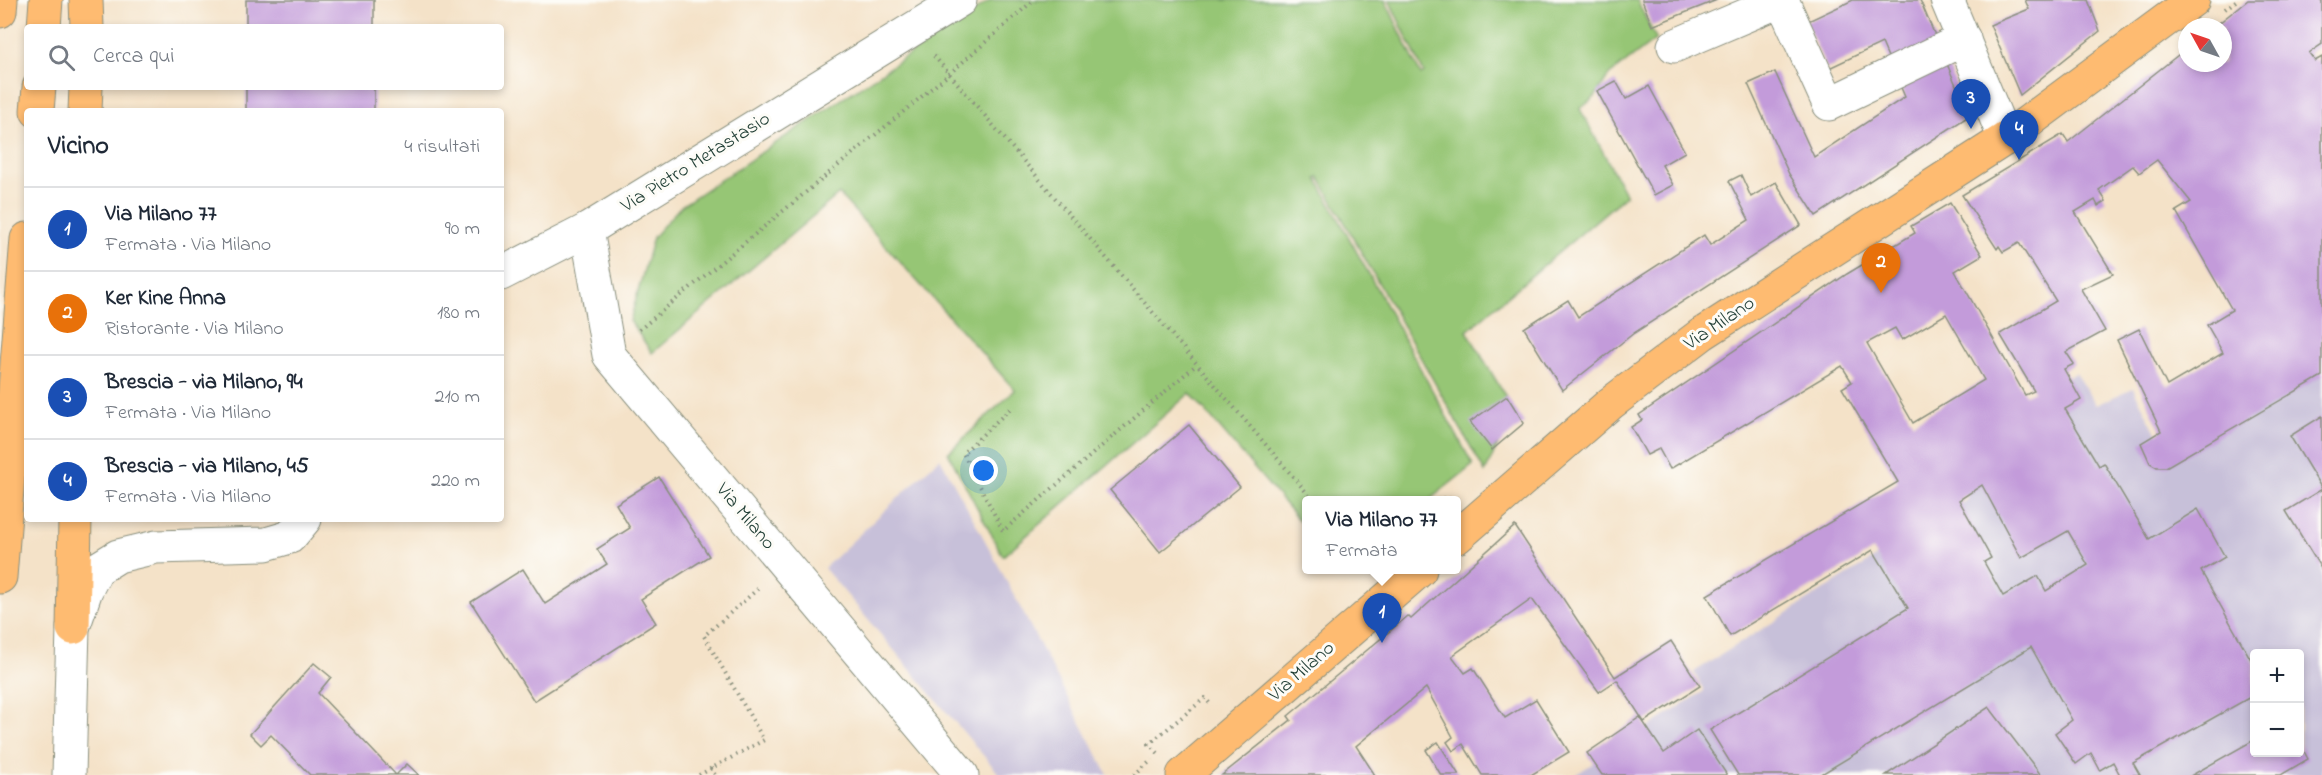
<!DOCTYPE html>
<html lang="it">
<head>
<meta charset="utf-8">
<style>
  :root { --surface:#fff; --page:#f2f2f3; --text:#1f2937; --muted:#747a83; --line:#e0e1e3; --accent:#c8321e }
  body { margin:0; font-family:"Indie Flower",sans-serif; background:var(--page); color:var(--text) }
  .controls { position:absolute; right:18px; bottom:18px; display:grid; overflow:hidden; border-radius:6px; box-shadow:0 3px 9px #0003 }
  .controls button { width:54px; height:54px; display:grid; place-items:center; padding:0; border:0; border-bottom:2px solid var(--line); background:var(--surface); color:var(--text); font:30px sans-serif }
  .compass { position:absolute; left:2178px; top:18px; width:54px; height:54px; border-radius:50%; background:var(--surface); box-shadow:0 3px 9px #0003; rotate:310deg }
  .you { position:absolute; left:984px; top:471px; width:21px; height:21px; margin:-15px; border:4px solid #fff; border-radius:50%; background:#1a73e8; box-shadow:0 0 0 9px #1a73e833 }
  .badge { display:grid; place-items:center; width:39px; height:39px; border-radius:50%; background:var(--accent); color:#fff; font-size:20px; font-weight:700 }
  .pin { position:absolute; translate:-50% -50px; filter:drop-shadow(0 2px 3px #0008) }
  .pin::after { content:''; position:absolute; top:32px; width:21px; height:18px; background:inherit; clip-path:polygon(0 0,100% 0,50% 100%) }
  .popup { position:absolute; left:1302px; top:496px; width:159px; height:78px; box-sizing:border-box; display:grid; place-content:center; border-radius:6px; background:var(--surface); filter:drop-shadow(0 2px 4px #0005); font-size:20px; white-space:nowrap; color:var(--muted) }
  .popup b { font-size:22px; color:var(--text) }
  .popup::after { content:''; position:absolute; left:50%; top:100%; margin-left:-12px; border:12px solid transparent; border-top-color:var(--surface) }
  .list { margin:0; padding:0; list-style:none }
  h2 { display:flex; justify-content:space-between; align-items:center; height:78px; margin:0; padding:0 24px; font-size:26px }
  h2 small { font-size:20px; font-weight:400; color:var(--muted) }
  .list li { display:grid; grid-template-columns:39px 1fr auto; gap:18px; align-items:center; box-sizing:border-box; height:84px; padding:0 24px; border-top:2px solid var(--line) }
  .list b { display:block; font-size:22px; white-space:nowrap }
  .list p { margin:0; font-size:20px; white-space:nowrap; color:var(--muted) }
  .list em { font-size:20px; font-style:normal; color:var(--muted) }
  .icon { flex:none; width:33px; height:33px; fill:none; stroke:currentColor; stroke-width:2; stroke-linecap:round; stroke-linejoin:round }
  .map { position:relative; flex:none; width:2322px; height:775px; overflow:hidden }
  .search { position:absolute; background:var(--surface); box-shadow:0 3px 9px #0003; left:24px; top:24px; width:480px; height:66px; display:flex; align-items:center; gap:15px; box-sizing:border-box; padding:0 21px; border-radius:6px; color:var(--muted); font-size:22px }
  .panel { position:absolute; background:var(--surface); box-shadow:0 3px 9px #0003; left:24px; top:108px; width:480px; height:414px; border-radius:6px }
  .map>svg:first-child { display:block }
  .industrial { fill:#c7c0d9; fill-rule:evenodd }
  .green { fill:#96c675; stroke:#5a8254; stroke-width:1.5 }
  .building { fill:#c39bda; fill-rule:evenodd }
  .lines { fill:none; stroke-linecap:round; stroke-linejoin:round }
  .minor-casing { stroke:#8a907e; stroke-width:35 }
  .major-casing { stroke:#8a907e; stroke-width:35 }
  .highway-casing { stroke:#8a907e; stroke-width:35 }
  .path { stroke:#8a907e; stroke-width:4; stroke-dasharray:1.5 4.5; stroke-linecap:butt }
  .minor { stroke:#fff; stroke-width:33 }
  .major { stroke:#febb71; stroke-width:33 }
  .highway { stroke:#febb71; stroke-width:33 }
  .labels { text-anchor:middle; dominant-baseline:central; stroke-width:6; stroke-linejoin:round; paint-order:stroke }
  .street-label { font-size:20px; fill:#1f3d34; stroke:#fdfcf7 }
</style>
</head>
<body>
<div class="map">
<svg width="2322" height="775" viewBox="0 0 2322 775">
  <rect width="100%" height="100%" fill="#fdfcf7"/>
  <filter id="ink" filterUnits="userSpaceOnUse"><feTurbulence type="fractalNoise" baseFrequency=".0167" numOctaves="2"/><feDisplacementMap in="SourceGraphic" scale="12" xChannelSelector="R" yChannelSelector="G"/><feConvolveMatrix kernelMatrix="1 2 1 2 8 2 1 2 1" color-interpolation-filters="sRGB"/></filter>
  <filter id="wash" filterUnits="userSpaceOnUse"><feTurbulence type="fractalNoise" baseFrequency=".008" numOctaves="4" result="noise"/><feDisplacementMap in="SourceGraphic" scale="24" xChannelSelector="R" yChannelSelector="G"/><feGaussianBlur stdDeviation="1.35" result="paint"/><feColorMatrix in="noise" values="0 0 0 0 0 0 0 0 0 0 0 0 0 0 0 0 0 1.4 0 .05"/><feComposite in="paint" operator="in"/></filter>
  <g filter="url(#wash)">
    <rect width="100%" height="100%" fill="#f4e2c8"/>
    <!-- industrial -->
    <g class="industrial">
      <path d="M2322,348V775H1575L1704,691L1694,672L1968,499L1950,448L2075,373L2096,405L2133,388L2160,440ZM2254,654H2300V752H2254Z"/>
      <path d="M940,458L994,557L1108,775H1000L824,568Z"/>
    </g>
    <!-- green -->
    <path class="green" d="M991,0H1385L1421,75L1424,73L1389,0H1637L1656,39L1608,76L1595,97L1580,109L1626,195L1467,331L1514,411L1485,472L1319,177L1317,179L1473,465L1429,500H1307V530L1190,393L1003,556L948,453L1015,390L839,194L652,353L630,321L653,237L681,206Z"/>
    <g id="blocks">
      <!-- building -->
      <g class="building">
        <rect x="246" y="0" width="128" height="27"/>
        <path d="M1642,0H1717L1652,26Z"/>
        <path d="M1853,0H1920L1969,116L1816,216L1789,174L1748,84L1775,72L1814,157L1905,97L1882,43L1827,69L1806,22Z"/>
        <path d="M2025,0H2088L2100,31L2020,95L1990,25L2029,9Z"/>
        <path d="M2248,0H2322V44L2309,53L2315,61L2322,57V376L2166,467H2157L2150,463L2141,443L2161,431L2117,340L2139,329L2167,386L2223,353L2207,325L2232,310L2176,211L2191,202L2157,160L2139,173L2133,166L2099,190L2106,201L2098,206L2095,200L2075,212L2113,274L2081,289L2105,331L2066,352L2074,364L2064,369L2081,400L2065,409L2099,466L2104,463L2149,539L2198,509L2225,557L2201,571L2254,665V695L2133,763L2140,775H2120L2113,762L2100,770L2091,753L2076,764L2055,733L2072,720L2031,647L1820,775H1738L1710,730L1908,608L1873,550L1730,636L1707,595L1898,482L1842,388L1852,382L1842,366L1670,469L1659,449L1647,455L1631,427L1642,420L1639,415L1847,274L1915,233L1911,226L1950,203L1982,255L1955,271L2025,395L2034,391L2000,334L2056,301L2019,243L2003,252L1999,246L1997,249L1962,195L2063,134L2068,142L2187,48V63H2223V27H2214ZM1946,314L1984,380L1913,423L1867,343L1895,328L1902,340ZM1982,485L2021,558L2068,531L2088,565L2046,591L2038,576L2003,596L1984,562L1991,558L1959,500Z"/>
        <path d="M1616,81L1626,99L1649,86L1685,152L1662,165L1673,185L1654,195L1597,91Z"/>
        <rect x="246" y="87" width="128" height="24"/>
        <path d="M1741,175L1751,197L1776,182L1801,225L1634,333L1562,390L1524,328L1568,300L1578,317L1704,235L1710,245L1749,220L1729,181Z"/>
        <path d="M1507,396L1524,423L1492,450L1470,422Z"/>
        <path d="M2322,416V489L2290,436Z"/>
        <path d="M1189,425L1240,487L1160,552L1110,490Z"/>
        <path d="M659,477L709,556L641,599L656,623L534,701L471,602L523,569L545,604L607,564L597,549L630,528L616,504Z"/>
        <path d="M2322,489V570L2286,511Z"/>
        <path d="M1515,526L1615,677L1671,641L1700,686L1644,722L1617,680L1599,692L1532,599L1452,656L1465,673L1473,668L1505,718L1536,699L1569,752L1531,775H1482L1463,744L1453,751L1447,742L1453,737L1426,688L1356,746L1375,775H1222L1291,720L1288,716L1408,616L1411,619Z"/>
        <path d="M314,663L331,677L318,693L396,775L407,764L419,775H310L271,735L261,745L250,734Z"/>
        <path d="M1989,707L2041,775H1886Z"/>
        <path d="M1640,717L1664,753L1697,730L1727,775H1602L1587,753Z"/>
        <path d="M2254,740V753H2300V744L2308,759L2281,775H2192Z"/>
        <path d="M1438,742L1459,775H1441L1426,750Z"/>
      </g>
    </g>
  </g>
  <g filter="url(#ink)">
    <use href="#blocks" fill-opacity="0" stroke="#8a907e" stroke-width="1.5"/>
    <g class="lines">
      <defs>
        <g id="minor">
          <path d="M1782,0L1829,104L1964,39"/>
          <path d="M1947,0L2005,139"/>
          <path d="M1674,46L1782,0"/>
          <path d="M587,230L609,355L962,775"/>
          <path d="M501,274L587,230L960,0"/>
          <path d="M69,775L73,628L86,590L97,569L118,556L156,547L266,544L290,537L305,519"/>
        </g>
        <g id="major">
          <path d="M1457,537L1611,403L1702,334L2005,139L2193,0"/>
          <path d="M1183,775L1420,570"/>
        </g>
        <g id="highway">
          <path d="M86,0L87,27"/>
          <path d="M0,11L1,0"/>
          <path d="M44,27L46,0"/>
          <path d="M37,111L39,87"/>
          <path d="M85,111L86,87"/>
          <path d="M0,577L27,239"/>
          <path d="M73,628L75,519"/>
        </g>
      </defs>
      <!-- minor casing -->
      <use href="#minor" class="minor-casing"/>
      <!-- major casing -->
      <use href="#major" class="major-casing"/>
      <!-- highway casing -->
      <use href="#highway" class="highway-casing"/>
      <!-- path -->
      <g class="path">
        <path d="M2225,9L2237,0"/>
        <path d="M934,56L1313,500"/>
        <path d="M639,330L949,74L1034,0"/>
        <path d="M1010,409L963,453L1003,531L1196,365"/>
        <path d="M1438,500L1450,497"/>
        <path d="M1158,753L1149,744L1205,698L1212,706"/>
        <path d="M711,768L715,775"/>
        <path d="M699,775L764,740L704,636L760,587"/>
        <path d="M1134,775L1152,759"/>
      </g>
      <!-- minor -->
      <use href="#minor" class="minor"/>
      <!-- major -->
      <use href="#major" class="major"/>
      <!-- highway -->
      <use href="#highway" class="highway"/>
    </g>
  </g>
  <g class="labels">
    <!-- street labels -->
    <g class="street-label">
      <text transform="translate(696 163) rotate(-32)">Via Pietro Metastasio</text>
      <text transform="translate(1720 324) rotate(-34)">Via Milano</text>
      <text transform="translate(745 517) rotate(50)">Via Milano</text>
      <text transform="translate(1302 672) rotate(-41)">Via Milano</text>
    </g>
  </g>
</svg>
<div class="controls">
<button>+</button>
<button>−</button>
</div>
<svg class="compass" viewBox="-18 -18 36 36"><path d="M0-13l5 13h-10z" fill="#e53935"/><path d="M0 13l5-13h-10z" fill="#747a83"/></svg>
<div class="you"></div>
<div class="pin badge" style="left:1382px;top:643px;background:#1a4fb4">1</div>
<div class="popup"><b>Via Milano 77</b>Fermata</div>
<div class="pin badge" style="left:1881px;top:293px;background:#e8710a">2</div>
<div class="pin badge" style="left:1971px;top:129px;background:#1a4fb4">3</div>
<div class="pin badge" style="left:2019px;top:160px;background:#1a4fb4">4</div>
<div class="search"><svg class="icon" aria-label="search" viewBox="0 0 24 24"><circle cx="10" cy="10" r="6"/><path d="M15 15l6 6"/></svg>Cerca qui</div>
<section class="panel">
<h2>Vicino<small>4 risultati</small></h2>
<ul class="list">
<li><span class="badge" style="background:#1a4fb4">1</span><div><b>Via Milano 77</b><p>Fermata · Via Milano</p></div><em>90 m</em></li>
<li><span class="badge" style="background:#e8710a">2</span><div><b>Ker Kine Anna</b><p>Ristorante · Via Milano</p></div><em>180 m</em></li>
<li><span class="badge" style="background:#1a4fb4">3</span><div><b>Brescia - via Milano, 94</b><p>Fermata · Via Milano</p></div><em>210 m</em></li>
<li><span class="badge" style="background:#1a4fb4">4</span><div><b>Brescia - via Milano, 45</b><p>Fermata · Via Milano</p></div><em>220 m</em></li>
</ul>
</section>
</div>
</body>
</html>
